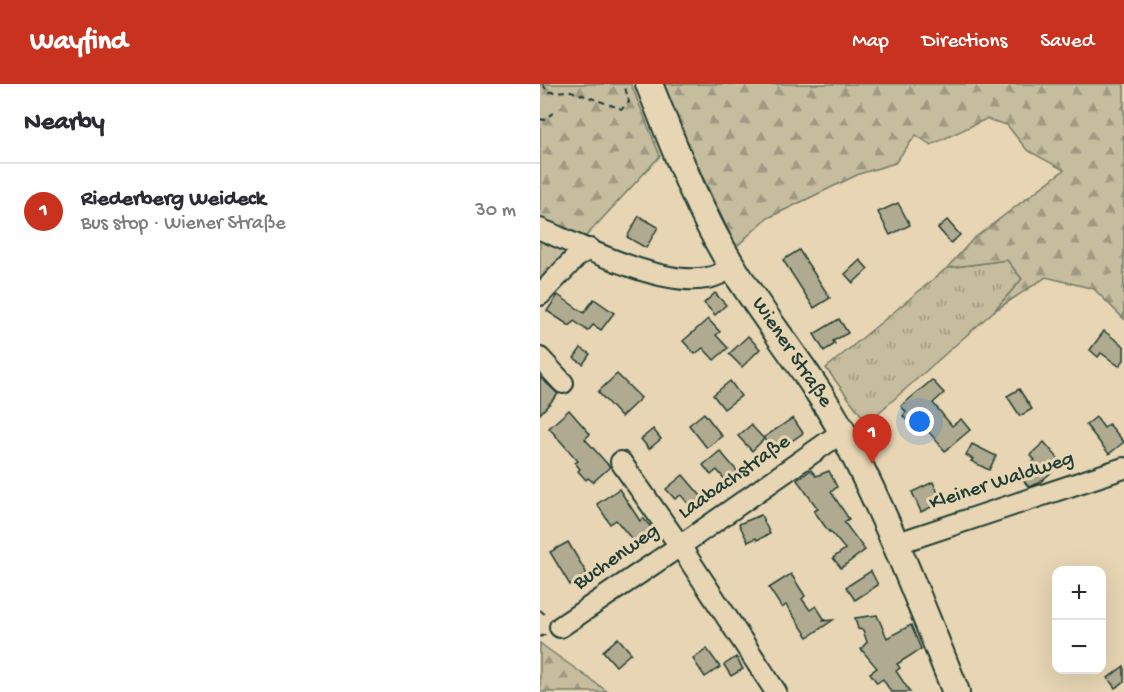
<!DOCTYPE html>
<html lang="en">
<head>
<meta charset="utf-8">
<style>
  :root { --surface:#fff; --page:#f2f2f3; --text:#2b2b33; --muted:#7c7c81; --line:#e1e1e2; --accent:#c8321e }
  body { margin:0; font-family:"Gochi Hand",sans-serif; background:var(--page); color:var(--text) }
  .controls { position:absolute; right:18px; bottom:18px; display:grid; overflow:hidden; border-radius:12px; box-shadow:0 6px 24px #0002 }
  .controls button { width:54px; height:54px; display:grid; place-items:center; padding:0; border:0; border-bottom:2px solid var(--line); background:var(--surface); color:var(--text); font:30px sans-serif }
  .you { position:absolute; left:380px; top:338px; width:21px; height:21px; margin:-15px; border:4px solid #fff; border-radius:50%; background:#1a73e8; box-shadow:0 0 0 9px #1a73e833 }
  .badge { display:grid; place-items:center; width:39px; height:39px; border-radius:50%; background:var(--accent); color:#fff; font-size:20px; font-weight:700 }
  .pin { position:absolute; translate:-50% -50px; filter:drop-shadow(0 2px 3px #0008) }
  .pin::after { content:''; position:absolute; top:32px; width:21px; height:18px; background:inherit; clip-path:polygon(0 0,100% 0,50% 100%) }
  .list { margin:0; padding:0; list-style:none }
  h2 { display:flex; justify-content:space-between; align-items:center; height:78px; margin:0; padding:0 24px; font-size:26px }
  h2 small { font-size:20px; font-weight:400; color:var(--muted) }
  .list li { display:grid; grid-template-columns:39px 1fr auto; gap:18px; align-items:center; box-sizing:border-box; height:96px; padding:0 24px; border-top:2px solid var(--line) }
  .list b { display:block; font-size:22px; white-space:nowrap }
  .list p { margin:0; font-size:20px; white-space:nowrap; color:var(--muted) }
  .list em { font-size:20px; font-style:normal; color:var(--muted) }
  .map { position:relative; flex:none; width:584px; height:608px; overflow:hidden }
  header { display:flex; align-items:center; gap:36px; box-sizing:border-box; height:84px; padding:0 30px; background:var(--accent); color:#fff }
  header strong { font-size:28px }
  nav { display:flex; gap:33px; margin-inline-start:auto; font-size:21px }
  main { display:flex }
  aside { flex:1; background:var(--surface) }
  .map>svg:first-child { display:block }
  .grass { fill:url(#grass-tufts); stroke:#727c69; stroke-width:1.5 }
  .forest { fill:url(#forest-firs); stroke:#727c69; stroke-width:1.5 }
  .building { fill:#b0ab90; stroke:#1f3d34; stroke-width:1.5 }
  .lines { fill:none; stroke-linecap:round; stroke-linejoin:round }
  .minor-casing { stroke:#1f3d34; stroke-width:24 }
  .major-casing { stroke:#1f3d34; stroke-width:30 }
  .path { stroke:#1f3d34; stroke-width:2; stroke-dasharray:6 4.5; stroke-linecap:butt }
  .minor { stroke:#e7d5b3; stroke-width:20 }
  .major { stroke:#e7d5b3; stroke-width:26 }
  .labels { text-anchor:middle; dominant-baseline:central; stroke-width:6; stroke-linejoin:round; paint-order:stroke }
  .street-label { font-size:21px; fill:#1f3d34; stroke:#e7d5b3 }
</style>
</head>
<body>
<header>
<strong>Wayfind</strong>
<nav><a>Map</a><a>Directions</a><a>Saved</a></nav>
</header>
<main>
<aside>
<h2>Nearby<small></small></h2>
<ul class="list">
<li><span class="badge">1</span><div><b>Riederberg Weideck</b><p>Bus stop · Wiener Straße</p></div><em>30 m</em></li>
</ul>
</aside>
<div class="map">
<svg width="584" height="608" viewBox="0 0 584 608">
  <defs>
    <pattern id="grass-tufts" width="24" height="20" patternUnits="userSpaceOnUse" patternTransform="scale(1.5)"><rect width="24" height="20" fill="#c6bc9e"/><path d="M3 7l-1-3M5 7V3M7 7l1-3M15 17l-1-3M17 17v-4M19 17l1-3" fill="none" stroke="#a09a82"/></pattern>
    <pattern id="forest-firs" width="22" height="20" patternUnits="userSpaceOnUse" patternTransform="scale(1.5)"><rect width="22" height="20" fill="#c6bc9e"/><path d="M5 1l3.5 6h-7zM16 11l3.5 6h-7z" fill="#a09a82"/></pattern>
  </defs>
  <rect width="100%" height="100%" fill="#e7d5b3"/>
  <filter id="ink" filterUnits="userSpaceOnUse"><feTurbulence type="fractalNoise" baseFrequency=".0167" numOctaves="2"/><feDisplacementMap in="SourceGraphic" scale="12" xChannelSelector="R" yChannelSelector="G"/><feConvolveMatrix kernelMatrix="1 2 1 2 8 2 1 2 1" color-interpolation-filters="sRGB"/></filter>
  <g filter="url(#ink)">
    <!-- grass -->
    <path class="grass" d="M467,176L482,195L454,227L327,339L286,284L407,184Z"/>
    <!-- forest -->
    <g class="forest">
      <path d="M0,0H91L120,72L0,202Z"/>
      <path d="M119,0H584V235L554,205L506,193L454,227L482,195L467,176L407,184L433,155L524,86L487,66L467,41L446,35L391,61L376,51L355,79L319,90L226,135L196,163Z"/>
      <path d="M0,559L5,563L68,608H0Z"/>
    </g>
    <!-- building -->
    <g class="building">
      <path d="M358,119L370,141L350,151L338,128Z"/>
      <path d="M99,132L118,143L106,164L87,153Z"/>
      <path d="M407,136L420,151L411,159L398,144Z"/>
      <path d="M259,166L290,214L274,224L243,176Z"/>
      <path d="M320,176L328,185L313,199L305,190Z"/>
      <path d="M175,209L186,221L175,231L164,219Z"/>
      <path d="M18,211L44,229L54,215L74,229L61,246L53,241L48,247L34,237L30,242L7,227Z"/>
      <path d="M168,235L180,248L176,251L188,264L174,276L163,264L155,270L143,257Z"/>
      <path d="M299,235L308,249L293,257L295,260L284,267L274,250Z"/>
      <path d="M564,247L584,262V276L579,282L561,269L558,273L550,266Z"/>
      <path d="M208,252L220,265L202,283L189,270Z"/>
      <path d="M41,264L50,270L43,280L34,274Z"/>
      <path d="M77,290L101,314L81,333L58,308Z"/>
      <path d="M0,293L18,310L0,330Z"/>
      <path d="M392,296L404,309L393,319L412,342L421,335L430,346L405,367L383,341L380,344L373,337L370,340L363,332L366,328L361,322Z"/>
      <path d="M190,297L201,312L184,325L173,311Z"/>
      <path d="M479,305L492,325L480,332L467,312Z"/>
      <path d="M29,326L50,350L45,355L70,383L53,398L48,394L46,396L38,387L40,385L35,379L38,377L9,344Z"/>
      <path d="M164,329L182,352L167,364L149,341Z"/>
      <path d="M556,333L564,344L569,340L584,358L569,370L546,341Z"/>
      <path d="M253,334L263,349L236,368L223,354Z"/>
      <path d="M211,341L224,355L212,367L198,352Z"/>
      <path d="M113,345L121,355L109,365L101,355Z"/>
      <path d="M504,358L522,379L499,399L489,403L482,395L494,385L490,380L495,376L490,371Z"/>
      <path d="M432,360L456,372L449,386L431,377L433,375L426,371Z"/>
      <path d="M180,367L202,393L191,403L177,386L171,391L163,381Z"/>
      <path d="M271,386L276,392L289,387L297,403L291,408L309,435L304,438L325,466L301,484L293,474L305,465L290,447L289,448L274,427L278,425L257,396Z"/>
      <path d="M143,391L166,418L155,428L141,411L135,415L126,405Z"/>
      <path d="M393,398L402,418L381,428L372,408Z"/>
      <path d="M79,405L100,437L103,434L116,449L99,464L76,436L70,440L57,420Z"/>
      <path d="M221,431L230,450L217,456L216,454L208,458L199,440Z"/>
      <path d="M28,458L47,490L30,501L10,468Z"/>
      <path d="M331,487L338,501L315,516L306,503Z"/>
      <path d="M251,490L265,512L262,515L270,526L276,522L285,536L282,537L293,536L268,553L246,521L242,524L229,504Z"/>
      <path d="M337,531L347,554L371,541L381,565L357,580L360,584L356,587L370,608H351L343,595L337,599L330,589L337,584L321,565L327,558L323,546L318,545L315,534Z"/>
      <path d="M78,554L91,569L76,582L63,567Z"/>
      <path d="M167,565L180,583L165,593L153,575Z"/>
      <path d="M196,573L203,585L191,592L184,581Z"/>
      <path d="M584,582V598L575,604L568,594Z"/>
    </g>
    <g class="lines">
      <defs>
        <g id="minor">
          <path d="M0,145C43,163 122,203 167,194C176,193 185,187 193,184"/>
          <path d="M0,211L38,171L50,165"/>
          <path d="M0,274L23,299"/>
          <path d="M355,460L584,384"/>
          <path d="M20,543L140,462L81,378"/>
          <path d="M236,608L140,462L302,348"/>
        </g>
        <path id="major" d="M109,0C134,62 157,125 192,182C227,239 271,290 303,349C347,432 381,521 416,608"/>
      </defs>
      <!-- minor casing -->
      <use href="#minor" class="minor-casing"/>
      <!-- major casing -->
      <use href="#major" class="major-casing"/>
      <!-- path -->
      <g class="path">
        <path d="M3,0L7,8L31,7L82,25L89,18L84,0"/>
        <path d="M0,35L4,36L13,29"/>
        <path d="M0,526L7,532"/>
        <path d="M0,553L6,550"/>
      </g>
      <!-- minor -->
      <use href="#minor" class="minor"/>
      <!-- major -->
      <use href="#major" class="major"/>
    </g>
  </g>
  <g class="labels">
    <!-- street labels -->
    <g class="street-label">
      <text transform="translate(251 269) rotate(56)">Wiener Straße</text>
      <text transform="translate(195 394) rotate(-35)">Laabachstraße</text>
      <text transform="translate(462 398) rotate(-18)">Kleiner Waldweg</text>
      <text transform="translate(77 474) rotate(-35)">Buchenweg</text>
    </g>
  </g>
</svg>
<div class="controls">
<button>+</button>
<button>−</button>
</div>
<div class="you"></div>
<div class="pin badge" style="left:332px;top:380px">1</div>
</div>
</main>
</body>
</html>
